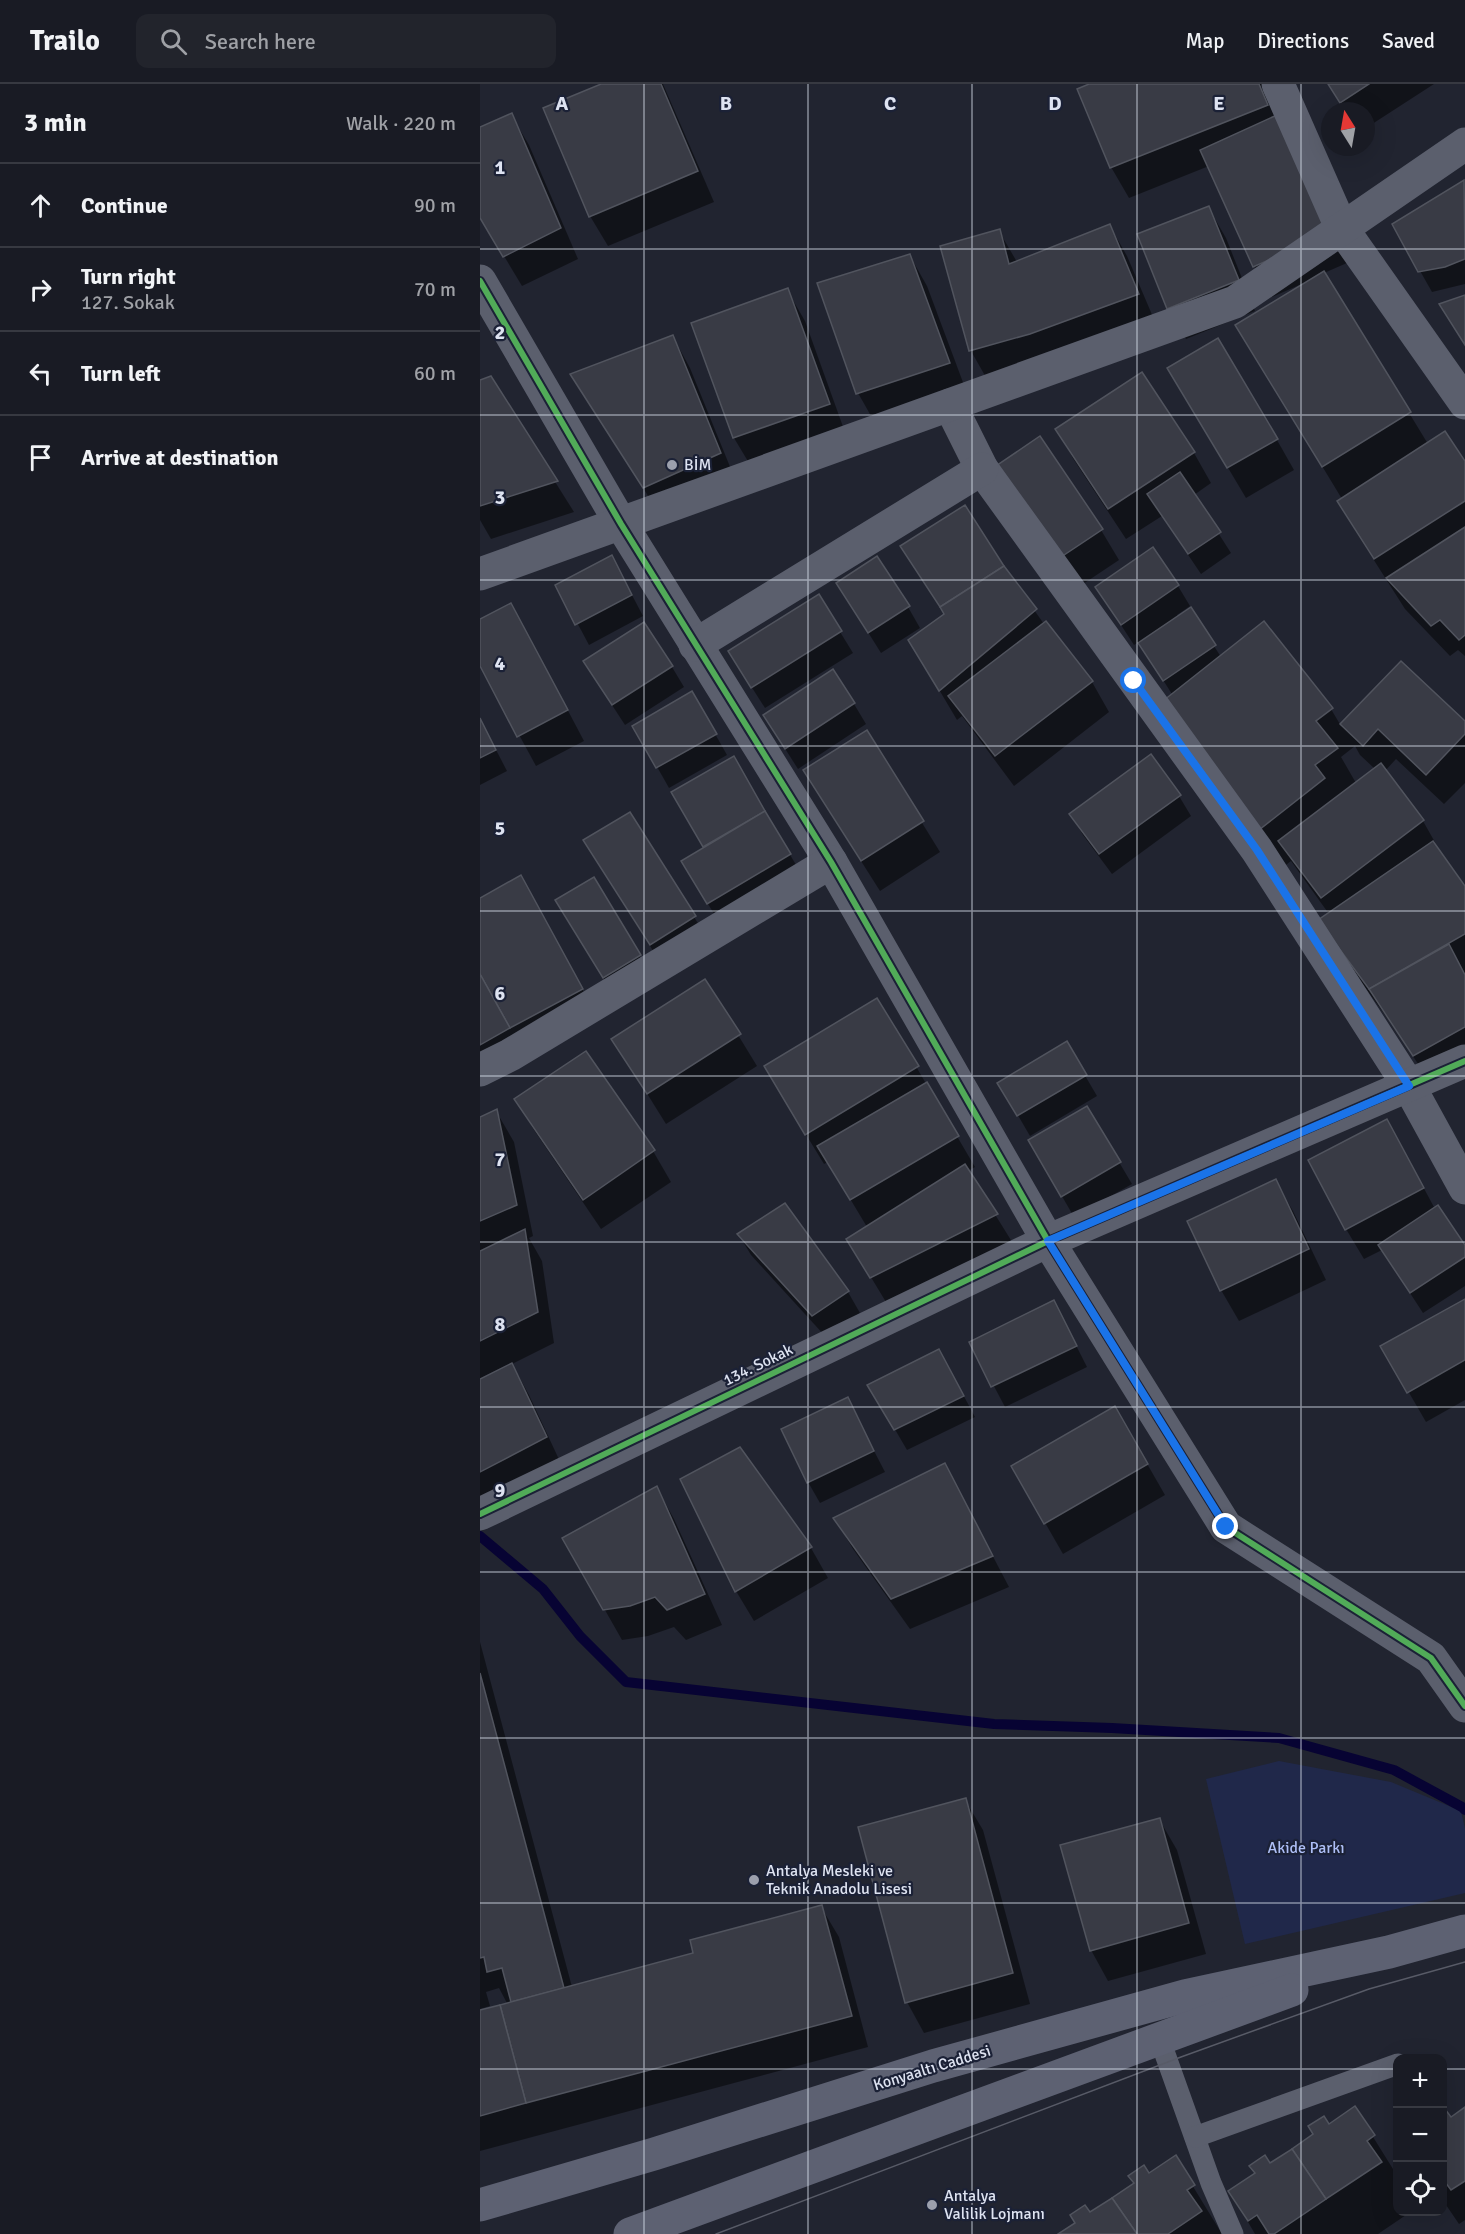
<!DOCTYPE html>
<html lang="en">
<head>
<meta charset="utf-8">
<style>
  :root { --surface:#191b24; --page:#22242c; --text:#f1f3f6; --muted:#9fa1a6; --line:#373941 }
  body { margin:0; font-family:Signika,sans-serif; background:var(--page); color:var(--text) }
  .controls { position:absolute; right:18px; bottom:18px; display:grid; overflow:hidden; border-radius:12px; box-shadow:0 6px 24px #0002 }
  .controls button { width:54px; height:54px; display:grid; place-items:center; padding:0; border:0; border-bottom:2px solid var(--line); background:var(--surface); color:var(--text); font:30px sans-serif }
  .compass { position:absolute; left:841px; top:18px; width:54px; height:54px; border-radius:50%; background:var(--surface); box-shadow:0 6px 24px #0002; rotate:349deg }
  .stop { position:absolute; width:18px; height:18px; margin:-14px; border:4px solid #1a73e8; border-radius:50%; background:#fff }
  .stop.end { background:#1a73e8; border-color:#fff; box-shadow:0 2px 6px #0008 }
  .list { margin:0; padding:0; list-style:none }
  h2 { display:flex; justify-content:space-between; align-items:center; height:78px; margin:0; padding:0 24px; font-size:26px }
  h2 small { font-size:20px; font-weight:400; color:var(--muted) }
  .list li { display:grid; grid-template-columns:39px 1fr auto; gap:18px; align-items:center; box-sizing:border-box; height:84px; padding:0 24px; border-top:2px solid var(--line) }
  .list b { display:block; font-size:22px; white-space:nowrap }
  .list p { margin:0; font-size:20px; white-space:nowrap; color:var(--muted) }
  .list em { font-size:20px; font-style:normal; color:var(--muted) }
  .icon { flex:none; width:33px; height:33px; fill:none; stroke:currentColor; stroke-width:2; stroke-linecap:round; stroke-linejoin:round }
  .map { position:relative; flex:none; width:985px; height:2150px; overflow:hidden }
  header { display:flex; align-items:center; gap:36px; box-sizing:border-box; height:84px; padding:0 30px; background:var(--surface); border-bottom:2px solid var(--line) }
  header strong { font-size:28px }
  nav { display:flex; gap:33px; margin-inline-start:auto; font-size:21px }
  .search { width:420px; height:54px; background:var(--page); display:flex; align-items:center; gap:15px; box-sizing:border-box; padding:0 21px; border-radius:12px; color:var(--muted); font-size:22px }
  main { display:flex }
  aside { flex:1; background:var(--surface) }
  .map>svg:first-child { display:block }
  .green { fill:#20284a }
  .shadow { fill:#0007; fill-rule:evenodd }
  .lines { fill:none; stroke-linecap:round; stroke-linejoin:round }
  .stream { stroke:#070333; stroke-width:10 }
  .building { fill:#393b45; stroke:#51545e; stroke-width:1.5 }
  .service { stroke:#5b5f6d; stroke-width:21 }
  .minor { stroke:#5b5f6d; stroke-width:33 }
  .secondary { stroke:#5d6172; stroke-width:33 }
  .tram { stroke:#585b67; stroke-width:1.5 }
  .cycleway-casing { stroke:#1b2136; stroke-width:10 }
  .cycleway { stroke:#51ab58; stroke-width:6 }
  .route { stroke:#1a73e8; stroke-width:8 }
  .grid { fill:none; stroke:#dee3f1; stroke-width:1.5; stroke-opacity:0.55 }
  .poi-dot { fill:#9ca0ad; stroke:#1b2136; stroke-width:2 }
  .labels { text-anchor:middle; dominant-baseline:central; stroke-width:4.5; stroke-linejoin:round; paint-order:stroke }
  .poi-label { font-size:16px; fill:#dee3f1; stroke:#1b2136; text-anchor:start }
  .street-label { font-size:16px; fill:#dee3f1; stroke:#1b2136 }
  .park-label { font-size:16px; fill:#aebff6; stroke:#1b2136 }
  .grid-label { font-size:20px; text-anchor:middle; font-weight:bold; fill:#dee3f1; stroke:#1b2136; stroke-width:4.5; stroke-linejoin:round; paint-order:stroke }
</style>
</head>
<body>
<header>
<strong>Trailo</strong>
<div class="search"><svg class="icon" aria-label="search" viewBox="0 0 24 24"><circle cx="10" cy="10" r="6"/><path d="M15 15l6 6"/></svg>Search here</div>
<nav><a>Map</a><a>Directions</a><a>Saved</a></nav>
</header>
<main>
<aside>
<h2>3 min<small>Walk · 220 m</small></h2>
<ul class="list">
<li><svg class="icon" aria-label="ahead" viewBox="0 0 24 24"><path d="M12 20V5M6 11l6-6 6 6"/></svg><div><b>Continue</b></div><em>90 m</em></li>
<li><svg class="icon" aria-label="right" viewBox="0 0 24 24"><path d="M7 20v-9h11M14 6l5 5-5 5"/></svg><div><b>Turn right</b><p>127. Sokak</p></div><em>70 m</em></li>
<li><svg class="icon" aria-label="left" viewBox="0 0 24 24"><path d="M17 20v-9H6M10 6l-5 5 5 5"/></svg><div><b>Turn left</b></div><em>60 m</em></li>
<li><svg class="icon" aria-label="arrive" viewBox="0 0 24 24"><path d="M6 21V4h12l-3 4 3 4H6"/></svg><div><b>Arrive at destination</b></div></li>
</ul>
</aside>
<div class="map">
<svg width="985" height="2150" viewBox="0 0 985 2150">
  <rect width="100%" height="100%" fill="#212430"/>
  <!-- green -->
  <path class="green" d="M799,1677L911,1698L981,1727L985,1745V1809L765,1860L726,1695Z"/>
  <!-- shadow -->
  <g class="shadow">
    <path d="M125,0H183L234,118L128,162L110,132Z"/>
    <path d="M613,0H783L867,179L844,189L948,360L985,380V572L978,566L970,572L925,525L876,448L859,417L862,415L757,242L825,201L824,199L792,213L775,183L729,82L649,114L631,83Z"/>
    <path d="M848,0H954L886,44V27H865Z"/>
    <path d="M31,31L49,61L98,175L42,202L0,132V45Z"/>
    <path d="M984,98L985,200L952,208L914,141Z"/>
    <path d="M728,123L746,154L775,227L706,255L688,225L659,151Z"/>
    <path d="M630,142L647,172L676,240L508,297L491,267L462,163L519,147L537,178Z"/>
    <path d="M430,172L447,202L487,309L395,339L378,309Z"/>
    <path d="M307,206L325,237L366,351L272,384L254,354L213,240Z"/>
    <path d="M193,253L210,284L257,400L182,434L92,291Z"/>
    <path d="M10,294L94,428L11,455L0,436V298Z"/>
    <path d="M707,315L797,356L814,386L766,414Z"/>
    <path d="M577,346L714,369L731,399L714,411L751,469L721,490L682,432L646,455L594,376Z"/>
    <path d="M535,412L621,446L639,476L597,504Z"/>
    <path d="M523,482L564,540L612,598L629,628L534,702L482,632L477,636L448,587L465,531L434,484Z"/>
    <path d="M143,494L163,532L109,561L77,501Z"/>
    <path d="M358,500L428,523L440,544L401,569Z"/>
    <path d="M698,502L710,522L697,531L699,533L711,526L741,573L851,625L861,642L921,579L985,640V699L964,720L916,675L905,687L943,737L960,767L959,768L985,805V983L952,1001L909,936L858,867L849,830L811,777L802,784L659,558L654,561L617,504ZM875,662L880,671L895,685L876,699L861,673Z"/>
    <path d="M338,512L373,569L285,624L262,588Z"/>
    <path d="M0,537L48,551L104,657L56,682L0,579Z"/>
    <path d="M192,583L204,603L145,641L117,598Z"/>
    <path d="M212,609L247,671L189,704L154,642Z"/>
    <path d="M374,620L386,640L318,685L297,652Z"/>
    <path d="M0,635L27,687L0,701Z"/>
    <path d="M386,648L460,768L400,807L343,717Z"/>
    <path d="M253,674L322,791L240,840L203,778L225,764L193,708Z"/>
    <path d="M699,712L711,732L632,790L603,751L591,731Z"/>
    <path d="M149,730L233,863L188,891L105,757Z"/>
    <path d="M114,795L172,893L136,914L89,837Z"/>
    <path d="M0,815L58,823L119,936L0,1001Z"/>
    <path d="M225,897L277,982L186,1040L133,955Z"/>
    <path d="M397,916L495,1083L488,1087L534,1161L409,1223L386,1185L387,1143L348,1078L344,1080L303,1013Z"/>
    <path d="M586,959L617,1012L550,1052L519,999Z"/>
    <path d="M106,969L173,1067L191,1098L121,1145L54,1046L36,1016Z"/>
    <path d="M607,1024L652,1100L594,1133L550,1057Z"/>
    <path d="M16,1027L34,1058L53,1152L49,1154L62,1177L74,1259L32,1280L49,1311L83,1384L0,1428V1034Z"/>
    <path d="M924,1067L955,1125L985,1163V1202L943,1229L902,1166L884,1175L866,1145Z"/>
    <path d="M795,1097L813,1127L846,1196L759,1237L741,1206Z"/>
    <path d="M304,1121L368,1208L380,1229L345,1252L271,1171L259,1151Z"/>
    <path d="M985,1216V1316L946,1338L902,1262Z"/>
    <path d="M574,1218L607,1283L525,1323L491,1259Z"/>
    <path d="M471,1288L495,1333L427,1366L389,1301Z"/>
    <path d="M367,1315L405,1388L340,1419L328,1398Z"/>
    <path d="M635,1324L685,1411L583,1470L533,1383Z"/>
    <path d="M259,1365L331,1464L348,1494L274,1537L256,1507Z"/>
    <path d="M465,1381L529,1503L430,1545L373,1465L355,1435Z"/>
    <path d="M177,1404L194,1435L242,1541L206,1556L194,1543L168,1552L142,1556L84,1454Z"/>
    <path d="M0,1558L92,1903L215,1870L341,1823L359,1853L388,1963L0,2067V1928L28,1921L19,1904L6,1908L10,1922L0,1925Z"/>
    <path d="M485,1716L503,1746L550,1920L444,1949L427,1918Z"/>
    <path d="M679,1735L697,1766L726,1870L628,1897L611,1866Z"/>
    <path d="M875,2024L918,2093V2128L929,2129L898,2150H775L750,2107Z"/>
    <path d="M985,2025V2136L979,2140L962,2115V2029L970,2035Z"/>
    <path d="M695,2073L742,2150H581L669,2091Z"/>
  </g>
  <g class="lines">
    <!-- stream -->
    <path class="stream" d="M0,1452L63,1505L100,1552L146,1598L514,1640L632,1644L799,1654L914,1686L982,1723L985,1726"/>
  </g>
  <!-- building -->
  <g class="building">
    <path d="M121,0H181L218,87L109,133L63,24Z"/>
    <path d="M609,0H779L788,21L630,84L597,5Z"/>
    <path d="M848,0H889L860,19Z"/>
    <path d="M32,29L81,144L23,173L0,134V43Z"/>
    <path d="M797,31L851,148L773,183L720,66Z"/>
    <path d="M984,96L985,175L965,183L938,188L912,140Z"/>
    <path d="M729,122L759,196L687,225L657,150Z"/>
    <path d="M630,140L659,210L550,250L489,267L460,162L520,145L529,180Z"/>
    <path d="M430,170L470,279L376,310L337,199Z"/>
    <path d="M844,187L931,328L842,383L755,241Z"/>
    <path d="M308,204L350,320L253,354L211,239Z"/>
    <path d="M985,211V261L959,220Z"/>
    <path d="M193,251L241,369L163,404L90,290Z"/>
    <path d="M738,254L798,355L747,384L687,284Z"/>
    <path d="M662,288L715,368L628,425L575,345Z"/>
    <path d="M11,292L78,397L0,422V296Z"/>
    <path d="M965,347L985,377V417L894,475L857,417Z"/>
    <path d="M560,352L623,445L578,475L516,382Z"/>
    <path d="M700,388L741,448L708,470L667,410Z"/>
    <path d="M485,421L524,482L460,523L420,462Z"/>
    <path d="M985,443V551L979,556L960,536L951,542L906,494Z"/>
    <path d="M673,463L699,501L641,541L615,503Z"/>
    <path d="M132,471L152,511L95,541L75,501Z"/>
    <path d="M397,472L430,522L388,549L356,499Z"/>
    <path d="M524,482L557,525L459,607L428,556L464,530L460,523Z"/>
    <path d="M339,510L362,547L271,604L248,567Z"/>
    <path d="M31,519L88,626L37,653L0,582V535Z"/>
    <path d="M711,523L736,561L683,597L658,559Z"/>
    <path d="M566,537L613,597L515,672L468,612Z"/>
    <path d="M784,537L853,624L836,637L858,664L835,681L845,694L779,746L679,620Z"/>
    <path d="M164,538L193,582L132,621L103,577Z"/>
    <path d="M921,577L985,637V650L946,691L898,645L883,662L860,640Z"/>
    <path d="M353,585L375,619L305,665L283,631Z"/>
    <path d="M212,607L237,650L176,684L152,642Z"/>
    <path d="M0,634L16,666L0,674Z"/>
    <path d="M387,646L444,737L381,777L323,686Z"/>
    <path d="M671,670L701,711L619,770L589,730Z"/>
    <path d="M254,672L285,727L223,763L191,708Z"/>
    <path d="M901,679L944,736L841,814L798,757Z"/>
    <path d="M285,727L311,770L227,820L201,777Z"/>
    <path d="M150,728L216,832L170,861L103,756Z"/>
    <path d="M953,757L985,802V850L889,905L838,836Z"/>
    <path d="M41,791L103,905L30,944L0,890V814Z"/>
    <path d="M114,793L161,871L123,894L75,816Z"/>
    <path d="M969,860L985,891V943L933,972L889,905Z"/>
    <path d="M0,890L30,944L0,961Z"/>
    <path d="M225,895L261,950L167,1010L131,955Z"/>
    <path d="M397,914L439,982L325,1051L284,982Z"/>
    <path d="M587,957L607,991L537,1032L517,999Z"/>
    <path d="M106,967L175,1066L103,1116L34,1015Z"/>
    <path d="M447,998L479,1052L370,1116L337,1062Z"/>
    <path d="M607,1022L641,1078L581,1113L548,1056Z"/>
    <path d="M17,1025L37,1121L0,1137V1033Z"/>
    <path d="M907,1035L944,1104L865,1146L828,1076Z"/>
    <path d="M485,1080L518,1130L390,1194L366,1155Z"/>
    <path d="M796,1095L829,1165L740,1207L707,1137Z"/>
    <path d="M305,1119L369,1207L332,1232L257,1150Z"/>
    <path d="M958,1121L985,1161V1173L930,1209L898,1161Z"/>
    <path d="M45,1145L58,1228L0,1257V1167Z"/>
    <path d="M985,1215V1276L927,1309L900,1262Z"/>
    <path d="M574,1216L597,1262L511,1303L489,1258Z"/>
    <path d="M459,1265L484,1312L414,1346L387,1301Z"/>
    <path d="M32,1279L67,1353L0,1388V1295Z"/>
    <path d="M368,1313L394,1367L327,1399L301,1345Z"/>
    <path d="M635,1322L668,1380L564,1440L531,1382Z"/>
    <path d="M260,1363L332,1463L255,1508L200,1395Z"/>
    <path d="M465,1379L513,1472L411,1515L353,1434Z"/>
    <path d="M177,1402L225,1510L187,1526L175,1513L150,1522L123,1526L82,1454Z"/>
    <path d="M0,1589L84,1904L31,1918L22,1884L7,1888L4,1873L0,1874Z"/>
    <path d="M486,1714L533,1889L425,1919L378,1743Z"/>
    <path d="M680,1734L709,1839L610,1867L580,1761Z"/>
    <path d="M342,1821L372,1932L46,2019L20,1921L213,1869L210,1856Z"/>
    <path d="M20,1921L46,2019L0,2032V1926Z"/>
    <path d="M875,2022L895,2051L887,2057L902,2078L846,2115L812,2065L833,2050L828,2042L844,2032L849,2040Z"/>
    <path d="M985,2023V2097L971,2106L962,2094V2027L965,2025L971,2033Z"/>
    <path d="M812,2065L846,2115L794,2150H789L777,2131L768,2137L748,2107L775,2089L769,2082L785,2071L790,2079Z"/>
    <path d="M696,2071L715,2101L707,2106L722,2127L688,2150H657L632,2114L654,2099L648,2092L664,2081L669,2089Z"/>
    <path d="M632,2114L657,2150H578L595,2139L590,2131L605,2121L610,2128Z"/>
  </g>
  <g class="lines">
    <!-- service -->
    <g class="service">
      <path d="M680,1956L731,2099L753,2150"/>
      <path d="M715,2053L918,1980"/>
    </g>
    <!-- minor -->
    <g class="minor">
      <path d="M798,0L861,143L985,319"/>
      <path d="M0,197L141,440L351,778L568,1157L746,1443L951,1574L985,1622"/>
      <path d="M470,321L502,385L777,766L929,1002L985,1104"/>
      <path d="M0,490L755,218L985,60"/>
      <path d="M215,561L502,385"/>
      <path d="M0,986L30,971L351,778"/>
      <path d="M0,1430L568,1157L985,977"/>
    </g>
    <!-- secondary -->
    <g class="secondary">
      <path d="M0,2121L174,2070L453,1982L705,1912L909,1868L985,1847"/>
      <path d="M150,2150L812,1906"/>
    </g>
    <!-- tram -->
    <path class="tram" d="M236,2150L701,1973L889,1905L985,1878"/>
    <defs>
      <g id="cycleway">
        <path d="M0,197L141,440L351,778L568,1157L746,1443L951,1574L985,1622"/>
        <path d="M0,1430L568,1157L985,977"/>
      </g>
    </defs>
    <!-- cycleway casing -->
    <use href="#cycleway" class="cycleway-casing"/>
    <!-- cycleway -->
    <use href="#cycleway" class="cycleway"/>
  </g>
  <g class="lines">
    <!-- route -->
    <path class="route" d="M654,597L777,766L929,1002L568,1157L746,1443"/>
  </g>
  <!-- grid -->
  <path class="grid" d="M164,0V2150M328,0V2150M492,0V2150M657,0V2150M821,0V2150M0,165H985M0,331H985M0,496H985M0,662H985M0,827H985M0,992H985M0,1158H985M0,1323H985M0,1488H985M0,1654H985M0,1819H985M0,1985H918M962,1985H985"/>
  <!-- markers -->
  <g class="poi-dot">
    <circle cx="192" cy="381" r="6"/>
    <circle cx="274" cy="1796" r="6"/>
    <circle cx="452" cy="2121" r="6"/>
  </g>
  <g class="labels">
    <!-- poi labels -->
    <g class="poi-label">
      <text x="204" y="381">BİM</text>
      <text x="286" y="1787">Antalya Mesleki ve<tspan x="286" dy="18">Teknik Anadolu Lisesi</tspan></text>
      <text x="464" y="2112">Antalya<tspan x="464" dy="18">Valilik Lojmanı</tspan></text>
    </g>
    <!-- street labels -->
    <g class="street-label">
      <text transform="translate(278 1281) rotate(-26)">134. Sokak</text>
      <text transform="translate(452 1984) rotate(-17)">Konyaaltı Caddesi</text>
    </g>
    <!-- park labels -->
    <g class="park-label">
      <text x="826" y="1764">Akide Parkı</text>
    </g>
  </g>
  <g class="grid-label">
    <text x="82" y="26">A</text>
    <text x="246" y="26">B</text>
    <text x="410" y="26">C</text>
    <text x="575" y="26">D</text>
    <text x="739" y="26">E</text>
    <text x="20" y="90">1</text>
    <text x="20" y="255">2</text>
    <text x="20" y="420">3</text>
    <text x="20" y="586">4</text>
    <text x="20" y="751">5</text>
    <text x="20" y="916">6</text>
    <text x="20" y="1082">7</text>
    <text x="20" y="1247">8</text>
    <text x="20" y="1413">9</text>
  </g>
</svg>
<div class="controls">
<button>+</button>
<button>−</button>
<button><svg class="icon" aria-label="locate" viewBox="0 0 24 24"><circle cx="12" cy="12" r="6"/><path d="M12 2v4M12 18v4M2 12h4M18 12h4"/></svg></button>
</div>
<svg class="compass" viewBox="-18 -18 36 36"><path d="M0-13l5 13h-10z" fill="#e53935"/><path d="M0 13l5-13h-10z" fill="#9fa1a6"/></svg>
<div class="stop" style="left:654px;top:597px"></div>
<div class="stop end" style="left:746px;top:1443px"></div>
</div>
</main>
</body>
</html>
